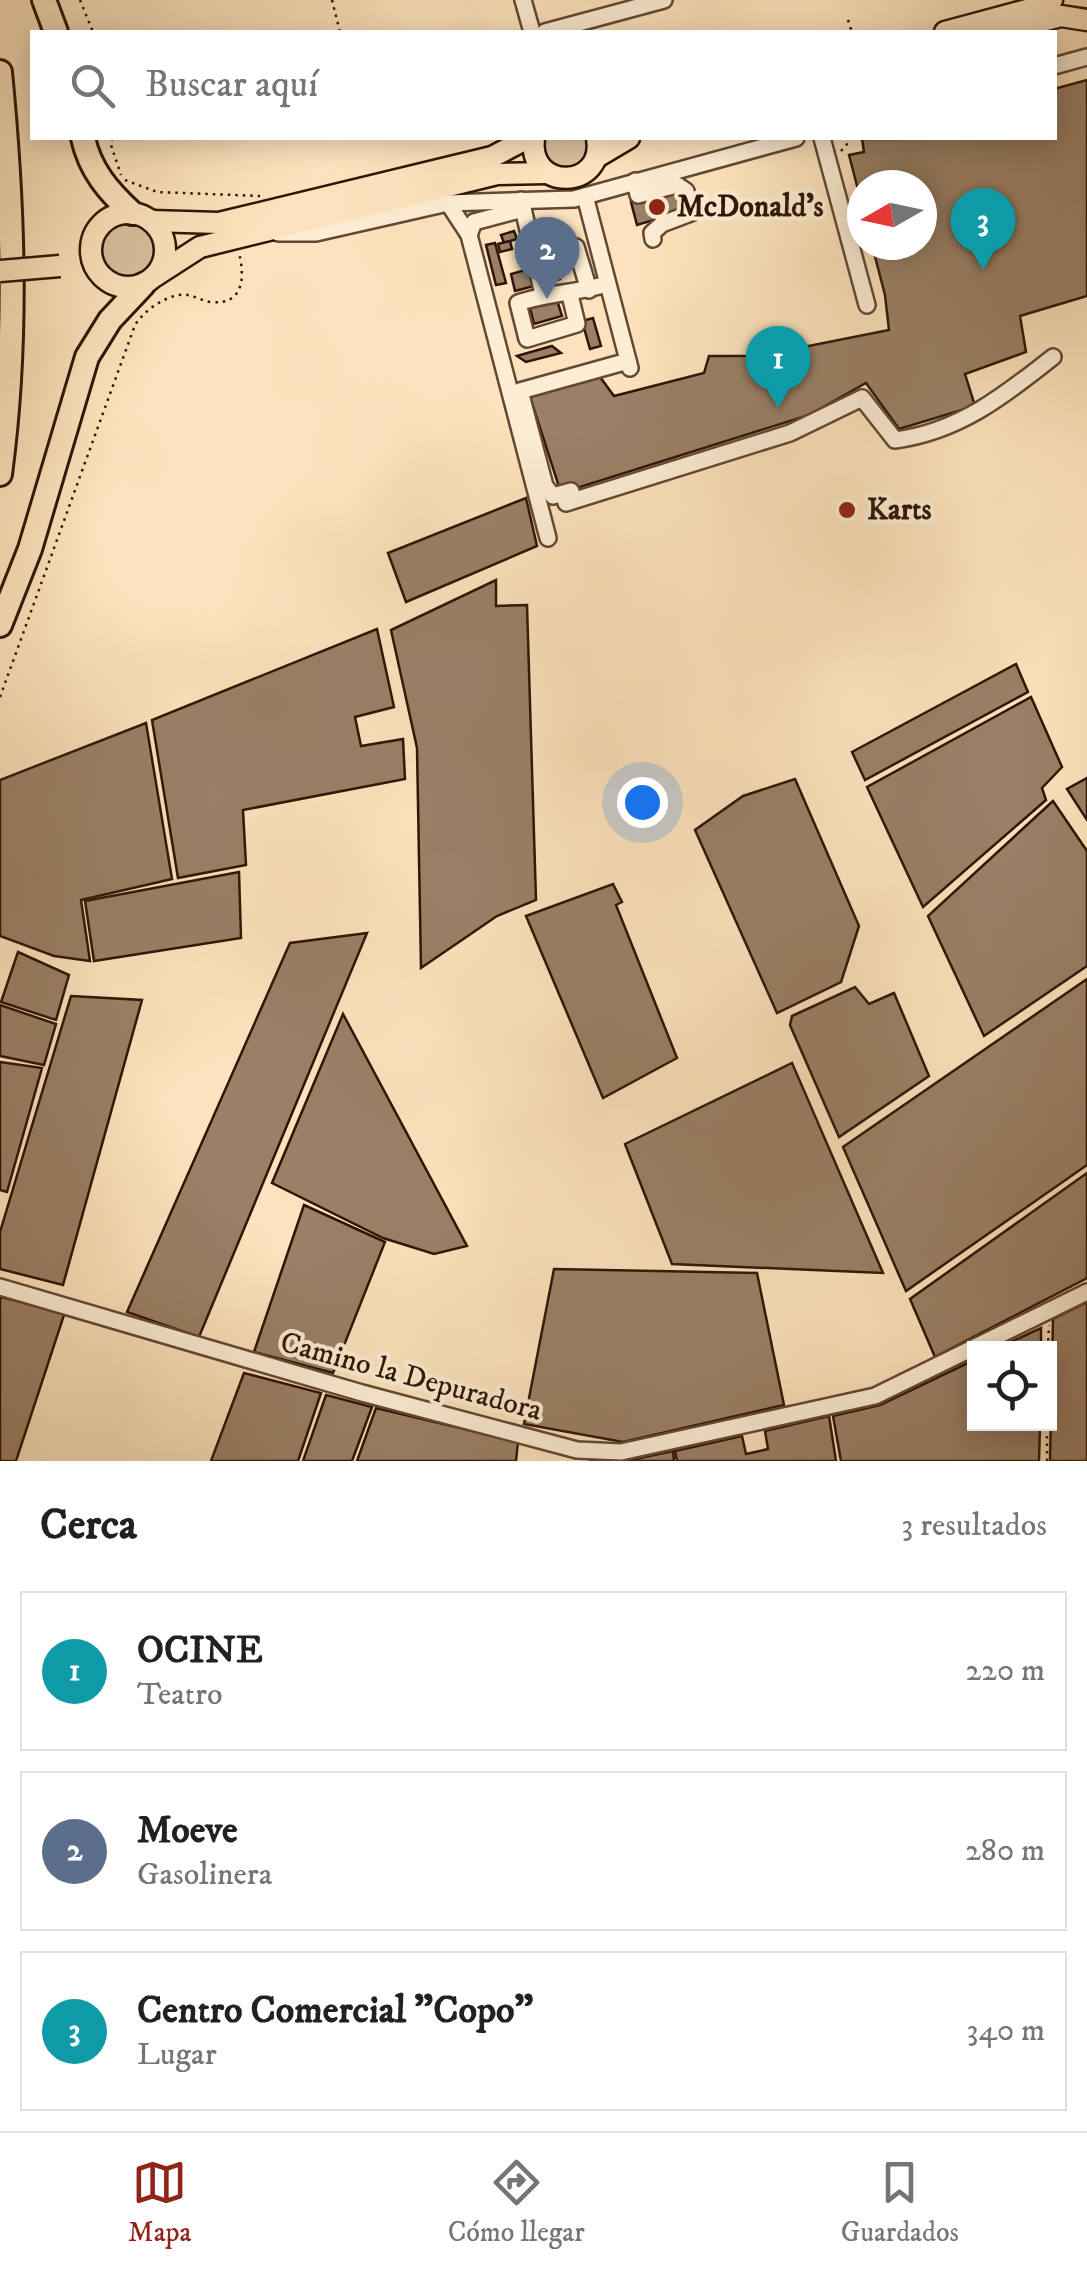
<!DOCTYPE html>
<html lang="es">
<head>
<meta charset="utf-8">
<style>
  :root { --surface:#fff; --page:#f2f2f2; --text:#202124; --muted:#757577; --line:#e0e0e0; --accent:#8f2418 }
  body { margin:0; font-family:"IM FELL DW Pica",serif; background:var(--page); color:var(--text) }
  .controls { position:absolute; right:30px; bottom:30px; display:grid; overflow:hidden; border-radius:0px; box-shadow:0 5px 25px #0003 }
  .controls button { width:90px; height:90px; display:grid; place-items:center; padding:0; border:0; border-bottom:2px solid var(--line); background:var(--surface); color:var(--text); font:50px sans-serif }
  .compass { position:absolute; left:847px; top:170px; width:90px; height:90px; border-radius:50%; background:var(--surface); box-shadow:0 5px 25px #0003; rotate:261deg }
  .you { position:absolute; left:642px; top:802px; width:35px; height:35px; margin:-25px; border:8px solid #fff; border-radius:50%; background:#1a73e8; box-shadow:0 0 0 15px #1a73e833 }
  .badge { display:grid; place-items:center; width:65px; height:65px; border-radius:50%; background:var(--accent); color:#fff; font-size:32px; font-weight:700 }
  .pin { position:absolute; translate:-50% -82px; filter:drop-shadow(0 2px 5px #0008) }
  .pin::after { content:''; position:absolute; top:52px; width:35px; height:30px; background:inherit; clip-path:polygon(0 0,100% 0,50% 100%) }
  .list { margin:0; padding:0; list-style:none }
  h2 { display:flex; justify-content:space-between; align-items:center; height:130px; margin:0; padding:0 40px; font-size:42px }
  h2 small { font-size:32px; font-weight:400; color:var(--muted) }
  .list li { display:grid; grid-template-columns:65px 1fr auto; gap:30px; align-items:center; box-sizing:border-box; height:160px; margin:0 20px 20px; padding:0 20px; border:2px solid var(--line); border-radius:0px }
  .list b { display:block; font-size:38px; white-space:nowrap }
  .list p { margin:0; font-size:32px; white-space:nowrap; color:var(--muted) }
  .list em { font-size:32px; font-style:normal; color:var(--muted) }
  .icon { flex:none; width:55px; height:55px; fill:none; stroke:currentColor; stroke-width:2; stroke-linecap:round; stroke-linejoin:round }
  .map { position:relative; flex:none; width:1087px; height:1461px; overflow:hidden }
  .search { position:absolute; background:var(--surface); box-shadow:0 5px 25px #0003; left:30px; right:30px; top:30px; height:110px; display:flex; align-items:center; gap:25px; box-sizing:border-box; padding:0 35px; border-radius:0px; color:var(--muted); font-size:38px }
  .sheet { height:670px; background:var(--surface) }
  nav { display:flex; justify-content:space-around; align-items:center; box-sizing:border-box; height:140px; border-top:2px solid var(--line); background:var(--surface); font-size:28px; color:var(--muted) }
  nav a { display:grid; justify-items:center; gap:5px }
  nav .on { color:var(--accent) }
  .map>svg:first-child { display:block }
  .green { fill:#d9c09e; stroke:#846a52; stroke-width:2.5 }
  .building { fill:#9a8066; stroke:#301507; stroke-width:2.5 }
  .lines { fill:none; stroke-linecap:round; stroke-linejoin:round }
  .minor-casing { stroke:#634834; stroke-width:20 }
  .major-casing { stroke:#301507; stroke-width:25 }
  .highway-casing { stroke:#301507; stroke-width:28 }
  .path { stroke:#301507; stroke-width:2.5; stroke-dasharray:2.5 5; stroke-linecap:butt }
  .minor { stroke:#fdedd4; stroke-width:15 }
  .major { stroke:#fce3bd; stroke-width:20 }
  .highway { stroke:#fce3bd; stroke-width:22 }
  .major-bridge-casing { stroke:#301507; stroke-width:25; stroke-linecap:butt }
  .major-bridge { stroke:#fce3bd; stroke-width:20 }
  .poi-dot { fill:#8f2418; stroke:#fdedd4; stroke-width:4 }
  .labels { text-anchor:middle; dominant-baseline:central; stroke-width:8; stroke-linejoin:round; paint-order:stroke }
  .poi-label { font-size:30px; font-weight:bold; fill:#301507; stroke:#fdedd4; text-anchor:start }
  .street-label { font-size:30px; fill:#301507; stroke:#fdedd4 }
</style>
</head>
<body>
<div class="map">
<svg width="1087" height="1461" viewBox="0 0 1087 1461">
  <rect width="100%" height="100%" fill="#fce3bd"/>
  <filter id="stains"><feTurbulence type="fractalNoise" baseFrequency=".002" numOctaves="4"/><feColorMatrix values="0 0 0 0 .2 0 0 0 0 .09 0 0 0 0 .02 0 0 0 .5 -.17"/></filter>
  <radialGradient id="worn" r=".72"><stop offset=".6" stop-color="#630" stop-opacity="0"/><stop offset="1" stop-color="#630" stop-opacity=".3"/></radialGradient>
  <!-- green -->
  <g class="green">
    <path d="M539,138H592L594,147L579,171L551,169Z"/>
    <circle cx="126" cy="251" r="31"/>
  </g>
  <!-- building -->
  <g class="building">
    <path d="M1087,80V296L1020,316L1026,352L965,374L975,406L899,429L866,383L809,415L561,493L530,397L600,377L614,396L704,373L709,356H758L889,330L885,295L872,245H922V185H862V205L849,155L864,152L862,139L1054,138V89Z"/>
    <path d="M677,189L684,211L637,225L631,202Z"/>
    <path d="M514,231L517,239L504,243L501,235Z"/>
    <path d="M510,241L512,249L500,252L498,244Z"/>
    <path d="M495,243L506,283L496,285L486,245Z"/>
    <path d="M556,261L560,279L515,291L511,274Z"/>
    <path d="M557,300L562,316L534,324L530,308Z"/>
    <path d="M593,318L601,346L590,349L582,321Z"/>
    <path d="M552,346L561,353L526,362L517,356Z"/>
    <path d="M526,498L537,546L406,602L388,553Z"/>
    <path d="M496,580V606L527,605L536,900L497,916L421,968L417,748L391,630Z"/>
    <path d="M377,629L394,707L355,717L361,746L403,739L405,779L243,810L246,865L178,878L152,720Z"/>
    <path d="M1016,664L1028,692L865,780L852,752Z"/>
    <path d="M1031,697L1062,767L1042,788L1046,800L923,907L867,787Z"/>
    <path d="M146,723L172,879L81,900L90,961L54,956L0,936V780Z"/>
    <path d="M1087,778V820L1067,789Z"/>
    <path d="M795,779L859,926L841,982L777,1013L695,830L743,796Z"/>
    <path d="M1053,801L1087,851V966L984,1036L928,916Z"/>
    <path d="M239,872L241,938L94,961L85,901Z"/>
    <path d="M613,884L622,902L616,905L677,1058L603,1098L526,916Z"/>
    <path d="M367,933L199,1337L127,1312L290,943Z"/>
    <path d="M18,952L69,975L56,1020L1,1002Z"/>
    <path d="M1087,979V1165L906,1291L843,1147Z"/>
    <path d="M855,987L869,1004L894,993L929,1076L839,1137L790,1025L792,1016Z"/>
    <path d="M71,996L142,1000L63,1285L0,1269V1232Z"/>
    <path d="M0,1005L56,1024L44,1065L0,1056Z"/>
    <path d="M343,1014L467,1246L434,1254L383,1238L272,1183Z"/>
    <path d="M0,1062L42,1068L7,1192L0,1190Z"/>
    <path d="M792,1063L883,1273L672,1264L625,1144Z"/>
    <path d="M1087,1173V1278L935,1357L910,1299Z"/>
    <path d="M304,1205L385,1242L333,1373L254,1352Z"/>
    <path d="M554,1269L757,1273L784,1405L623,1442L524,1424Z"/>
    <path d="M0,1297L65,1312L16,1461H0Z"/>
    <path d="M1087,1302V1461H1050L1053,1319Z"/>
    <path d="M1041,1328V1348H998Z"/>
    <path d="M974,1360V1424H1040L1039,1461H841L833,1416L880,1405Z"/>
    <path d="M244,1373L321,1393L298,1461H211Z"/>
    <path d="M326,1395L372,1407L352,1461H303Z"/>
    <path d="M376,1408L518,1442L516,1461H357Z"/>
    <path d="M829,1416L836,1461H677L675,1451L742,1436L746,1454L768,1449L765,1431Z"/>
    <path d="M673,1451L674,1461H589L603,1458L631,1460Z"/>
  </g>
  <g class="lines">
    <defs>
      <g id="minor">
        <path d="M523,0L532,32"/>
        <path d="M545,32L664,0"/>
        <path d="M1054,66L1087,57"/>
        <path d="M822,138L867,305"/>
        <path d="M635,181L638,195L677,185L686,191L691,213L662,224L652,233L653,239"/>
        <path d="M585,196L630,368"/>
        <path d="M521,200L543,294"/>
        <path d="M448,203L469,235L548,538"/>
        <path d="M278,233H316L448,203L574,199L796,138"/>
        <path d="M469,235L474,222L523,209"/>
        <path d="M535,258L576,247L589,290"/>
        <path d="M570,295L577,324L527,339L518,303C547,293 577,293 607,284"/>
        <path d="M571,491L553,496L545,486L520,391L628,361"/>
        <path d="M565,496L566,503L790,433L862,398L895,440C958,432 1004,396 1053,357"/>
        <path d="M0,1287L362,1393L577,1450L621,1452L875,1396L1087,1292"/>
      </g>
      <g id="major">
        <path d="M945,32L1038,7L1052,0"/>
        <path d="M1000,32L1061,16L1087,20"/>
        <path d="M534,138C527,192 606,190 597,138"/>
        <path d="M597,157L629,138"/>
        <circle cx="128" cy="250" r="37"/>
        <path d="M151,221L219,223L492,157L528,138"/>
        <path d="M155,276L200,247L497,174L547,173"/>
      </g>
      <g id="highway">
        <path d="M44,0L56,32"/>
        <path d="M0,72C13,206 18,340 0,474"/>
        <path d="M83,138C90,170 108,191 132,213"/>
        <path d="M0,625L30,549L87,357L110,320L143,285"/>
      </g>
    </defs>
    <!-- minor casing -->
    <use href="#minor" class="minor-casing"/>
    <!-- major casing -->
    <use href="#major" class="major-casing"/>
    <!-- highway casing -->
    <use href="#highway" class="highway-casing"/>
    <!-- path -->
    <g class="path">
      <path d="M80,0L93,32"/>
      <path d="M332,0L340,32"/>
      <path d="M848,20L852,32"/>
      <path d="M112,138L111,145L121,175"/>
      <path d="M841,151L849,142L848,138"/>
      <path d="M125,180L157,192L260,196"/>
      <path d="M0,697L135,325C144,311 162,298 179,295C191,293 199,300 210,302C244,306 245,277 239,253"/>
      <path d="M1048,1348L1049,1325"/>
      <path d="M1047,1461V1424"/>
    </g>
    <!-- minor -->
    <use href="#minor" class="minor"/>
    <!-- major -->
    <use href="#major" class="major"/>
    <!-- highway -->
    <use href="#highway" class="highway"/>
    <defs>
      <path id="major-bridge" d="M0,271L60,266"/>
    </defs>
    <!-- major-bridge casing -->
    <use href="#major-bridge" class="major-bridge-casing"/>
    <!-- major-bridge -->
    <use href="#major-bridge" class="major-bridge"/>
  </g>
  <!-- markers -->
  <g class="poi-dot">
    <circle cx="657" cy="207" r="10"/>
    <circle cx="847" cy="510" r="10"/>
  </g>
  <g class="labels">
    <!-- poi labels -->
    <g class="poi-label">
      <text x="677" y="207">McDonald's</text>
      <text x="867" y="510">Karts</text>
    </g>
    <!-- street labels -->
    <g class="street-label">
      <text transform="translate(411 1377) rotate(15)">Camino la Depuradora</text>
    </g>
  </g>
  <rect width="100%" height="100%" filter="url(#stains)"/>
  <rect width="100%" height="100%" fill="url(#worn)"/>
</svg>
<div class="controls">
<button><svg class="icon" aria-label="locate" viewBox="0 0 24 24"><circle cx="12" cy="12" r="6"/><path d="M12 2v4M12 18v4M2 12h4M18 12h4"/></svg></button>
</div>
<svg class="compass" viewBox="-18 -18 36 36"><path d="M0-13l5 13h-10z" fill="#e53935"/><path d="M0 13l5-13h-10z" fill="#757577"/></svg>
<div class="you"></div>
<div class="pin badge" style="left:778px;top:408px;background:#0f9aa8">1</div>
<div class="pin badge" style="left:547px;top:299px;background:#5c6f8a">2</div>
<div class="pin badge" style="left:983px;top:270px;background:#0f9aa8">3</div>
<div class="search"><svg class="icon" aria-label="search" viewBox="0 0 24 24"><circle cx="10" cy="10" r="6"/><path d="M15 15l6 6"/></svg>Buscar aquí</div>
</div>
<section class="sheet">
<h2>Cerca<small>3 resultados</small></h2>
<ul class="list">
<li><span class="badge" style="background:#0f9aa8">1</span><div><b>OCINE</b><p>Teatro</p></div><em>220 m</em></li>
<li><span class="badge" style="background:#5c6f8a">2</span><div><b>Moeve</b><p>Gasolinera</p></div><em>280 m</em></li>
<li><span class="badge" style="background:#0f9aa8">3</span><div><b>Centro Comercial &quot;Copo&quot;</b><p>Lugar</p></div><em>340 m</em></li>
</ul>
</section>
<nav>
<a class="on"><svg class="icon" aria-label="map" viewBox="0 0 24 24"><path d="M3 6l6-2 6 2 6-2v14l-6 2-6-2-6 2zM9 4v14M15 6v14"/></svg>Mapa</a>
<a><svg class="icon" aria-label="directions" viewBox="0 0 24 24"><path d="M12 3l9 9-9 9-9-9zM9 14v-3h6M13 9l2 2-2 2"/></svg>Cómo llegar</a>
<a><svg class="icon" aria-label="saved" viewBox="0 0 24 24"><path d="M7 4h10v16l-5-4-5 4z"/></svg>Guardados</a>
</nav>
</body>
</html>
